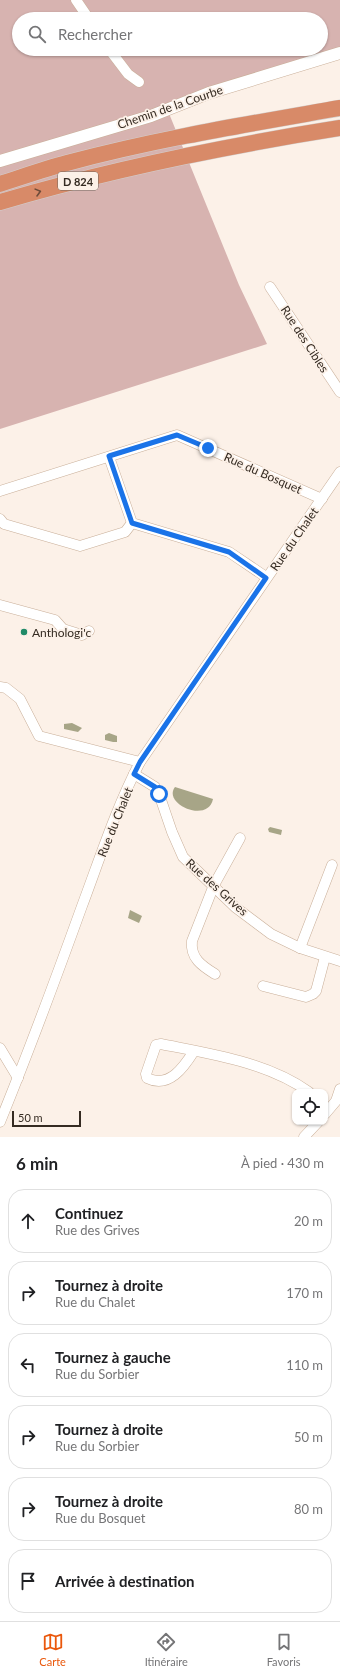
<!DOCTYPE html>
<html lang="fr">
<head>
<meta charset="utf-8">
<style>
  :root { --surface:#fff; --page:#f6f6f6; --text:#202124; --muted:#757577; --line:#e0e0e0; --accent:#ea580c }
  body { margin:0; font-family:Lato,sans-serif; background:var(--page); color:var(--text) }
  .controls { position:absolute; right:12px; bottom:12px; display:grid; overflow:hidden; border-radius:8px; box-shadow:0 1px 3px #0004 }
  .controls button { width:36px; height:36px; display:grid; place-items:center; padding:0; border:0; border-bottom:1px solid var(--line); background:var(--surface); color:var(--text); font:20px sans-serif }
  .scale { position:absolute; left:12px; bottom:10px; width:69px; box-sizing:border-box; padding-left:4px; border:2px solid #352b22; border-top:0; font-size:11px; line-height:14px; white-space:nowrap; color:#352b22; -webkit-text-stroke:3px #fcf1e8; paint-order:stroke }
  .stop { position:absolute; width:12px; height:12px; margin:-9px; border:3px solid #1a73e8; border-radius:50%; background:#fff }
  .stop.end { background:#1a73e8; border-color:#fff; box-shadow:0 1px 4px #0008 }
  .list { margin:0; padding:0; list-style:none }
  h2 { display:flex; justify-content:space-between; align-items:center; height:52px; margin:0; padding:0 16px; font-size:17px }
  h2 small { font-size:13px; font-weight:400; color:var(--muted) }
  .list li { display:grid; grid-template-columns:26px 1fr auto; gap:12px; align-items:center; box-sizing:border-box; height:64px; margin:0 8px 8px; padding:0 8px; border:1px solid var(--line); border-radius:16px }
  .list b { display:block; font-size:15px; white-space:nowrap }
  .list p { margin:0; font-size:13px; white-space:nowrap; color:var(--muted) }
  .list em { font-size:13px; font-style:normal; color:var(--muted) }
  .icon { flex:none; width:22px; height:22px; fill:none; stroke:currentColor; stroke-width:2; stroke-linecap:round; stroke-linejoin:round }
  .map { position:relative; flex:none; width:340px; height:1137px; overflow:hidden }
  .search { position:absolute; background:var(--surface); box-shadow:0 1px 3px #0004; left:12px; right:12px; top:12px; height:44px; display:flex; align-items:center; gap:10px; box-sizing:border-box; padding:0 14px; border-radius:22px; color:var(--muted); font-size:15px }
  .sheet { height:484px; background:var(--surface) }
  nav { display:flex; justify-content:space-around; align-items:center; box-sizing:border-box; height:56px; border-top:1px solid var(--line); background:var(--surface); font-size:11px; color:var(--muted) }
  nav a { display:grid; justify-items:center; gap:2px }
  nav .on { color:var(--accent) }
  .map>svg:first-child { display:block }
  .forest { fill:#d7b3b0; fill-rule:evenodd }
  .water { fill:#a7a587 }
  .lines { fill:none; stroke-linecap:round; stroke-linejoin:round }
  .minor-casing { stroke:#c9af99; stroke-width:11 }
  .tertiary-casing { stroke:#c9af99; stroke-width:13 }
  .trunk-casing { stroke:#d3d0ce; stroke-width:17 }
  .minor { stroke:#fff; stroke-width:10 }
  .tertiary { stroke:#fff; stroke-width:12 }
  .trunk { stroke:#d88a68; stroke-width:16 }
  .oneway { stroke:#6e4c3a }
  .route { stroke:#1a73e8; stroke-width:5 }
  .poi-dot { fill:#208a67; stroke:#fcf1e8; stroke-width:1.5 }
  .labels { text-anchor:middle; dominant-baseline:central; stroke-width:3.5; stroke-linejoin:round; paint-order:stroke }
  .shield { fill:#fcf1e8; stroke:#71665d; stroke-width:1 }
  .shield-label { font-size:11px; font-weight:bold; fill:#352b22 }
  .street-label { font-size:12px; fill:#352b22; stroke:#fcf1e8 }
  .poi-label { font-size:12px; fill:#352b22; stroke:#fcf1e8; text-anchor:start }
</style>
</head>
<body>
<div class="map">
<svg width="340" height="1137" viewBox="0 0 340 1137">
  <rect width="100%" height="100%" fill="#fcf1e8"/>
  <!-- forest -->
  <path class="forest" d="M0,0H340V54L168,111L239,285L267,344L0,429ZM19,19H321V49H19Z"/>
  <!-- water -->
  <g class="water">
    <path d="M72,723L82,728L78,732L64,729V724Z"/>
    <path d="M109,733L117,736V742H113L105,740V735Z"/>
    <path d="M175,787L213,799C208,824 162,804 175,787Z"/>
    <path d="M270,827L282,830L281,835L269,832L268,829Z"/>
    <path d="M130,910L142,916L139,923L128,918Z"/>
  </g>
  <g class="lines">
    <defs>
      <g id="minor">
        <path d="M76,0L89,19"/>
        <path d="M109,49L128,74L139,82"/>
        <path d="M270,287L340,392"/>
        <path d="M109,457L132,523L229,552L266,577"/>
        <path d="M0,491L177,435L322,499"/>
        <path d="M0,519L4,524L80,546L125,532L132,523"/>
        <path d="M0,605L55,620L63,629L82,635L89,631"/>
        <path d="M0,687L6,688L20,699L39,736L140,762"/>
        <path d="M134,774L155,787L159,794L172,832L183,857L235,907L271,934L300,948L340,961"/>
        <path d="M300,948L332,865"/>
        <path d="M215,974C202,966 190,958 192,941L214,885L240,838"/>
        <path d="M263,986L306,997L313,994L316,991L325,957"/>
        <path d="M0,1048L18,1078"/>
        <path d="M194,1051C184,1067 169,1089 147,1078L146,1074L156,1045L161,1044C211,1054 267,1062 309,1092"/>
        <path d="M325,1114L336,1101L340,1089"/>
        <path d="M0,1122C29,1051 56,978 82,906C100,858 116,808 140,762L340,472"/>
        <path d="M304,1137L318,1122"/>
      </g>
      <path id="tertiary" d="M0,161L151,116L209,93L340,53"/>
      <g id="trunk">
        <path d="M0,184C22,177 44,169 67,163C156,139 249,124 340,108"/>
        <path d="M0,202C111,169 226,146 340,128"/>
      </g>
    </defs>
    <!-- minor casing -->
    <use href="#minor" class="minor-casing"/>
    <!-- tertiary casing -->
    <use href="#tertiary" class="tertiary-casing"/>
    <!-- trunk casing -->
    <use href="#trunk" class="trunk-casing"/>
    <!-- minor -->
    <use href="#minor" class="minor"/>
    <!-- tertiary -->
    <use href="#tertiary" class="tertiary"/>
    <!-- trunk -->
    <use href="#trunk" class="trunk"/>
  </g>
  <!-- one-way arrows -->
  <defs><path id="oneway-chevron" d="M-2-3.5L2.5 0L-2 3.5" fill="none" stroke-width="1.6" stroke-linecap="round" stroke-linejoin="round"/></defs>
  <use class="oneway" href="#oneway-chevron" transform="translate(38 192) rotate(-15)"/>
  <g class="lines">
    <!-- route -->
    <path class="route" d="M159,794L155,787L134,774L140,762L266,578L229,552L132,523L109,456L177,435L208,448"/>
  </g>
  <!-- markers -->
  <circle class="poi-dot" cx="24" cy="632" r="4"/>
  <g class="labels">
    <!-- shield labels -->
    <rect class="shield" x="58" y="172" width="40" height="18" rx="3"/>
    <g class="shield-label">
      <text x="78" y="181">D 824</text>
    </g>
    <!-- street labels -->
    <g class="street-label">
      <text transform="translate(170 107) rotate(-19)">Chemin de la Courbe</text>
      <text transform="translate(305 339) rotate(57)">Rue des Cibles</text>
      <text transform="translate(263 473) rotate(24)">Rue du Bosquet</text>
      <text transform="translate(294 539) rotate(-55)">Rue du Chalet</text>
      <text transform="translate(115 822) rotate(-68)">Rue du Chalet</text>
      <text transform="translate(217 887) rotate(42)">Rue des Grives</text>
    </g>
    <!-- poi labels -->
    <g class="poi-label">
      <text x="32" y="632">Anthologi'c</text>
    </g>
  </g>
</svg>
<div class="controls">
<button><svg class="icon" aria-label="locate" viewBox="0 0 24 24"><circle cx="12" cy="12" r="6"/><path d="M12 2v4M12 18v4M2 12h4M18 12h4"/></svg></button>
</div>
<div class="scale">50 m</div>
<div class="stop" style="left:159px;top:794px"></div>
<div class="stop end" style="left:208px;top:448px"></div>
<div class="search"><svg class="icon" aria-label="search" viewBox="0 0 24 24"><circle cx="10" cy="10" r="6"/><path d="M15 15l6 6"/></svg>Rechercher</div>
</div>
<section class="sheet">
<h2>6 min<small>À pied · 430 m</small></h2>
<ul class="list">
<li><svg class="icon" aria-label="ahead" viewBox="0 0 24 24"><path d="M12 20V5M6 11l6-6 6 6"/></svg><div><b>Continuez</b><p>Rue des Grives</p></div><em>20 m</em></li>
<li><svg class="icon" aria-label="right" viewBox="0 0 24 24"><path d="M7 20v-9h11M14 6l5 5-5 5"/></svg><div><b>Tournez à droite</b><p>Rue du Chalet</p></div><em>170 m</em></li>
<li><svg class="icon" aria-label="left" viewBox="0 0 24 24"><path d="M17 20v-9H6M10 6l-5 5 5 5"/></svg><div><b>Tournez à gauche</b><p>Rue du Sorbier</p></div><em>110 m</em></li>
<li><svg class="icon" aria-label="right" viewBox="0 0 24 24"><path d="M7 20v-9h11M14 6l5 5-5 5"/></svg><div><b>Tournez à droite</b><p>Rue du Sorbier</p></div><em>50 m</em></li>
<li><svg class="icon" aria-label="right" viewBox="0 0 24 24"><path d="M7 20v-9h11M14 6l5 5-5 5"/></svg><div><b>Tournez à droite</b><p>Rue du Bosquet</p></div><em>80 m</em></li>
<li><svg class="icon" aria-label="arrive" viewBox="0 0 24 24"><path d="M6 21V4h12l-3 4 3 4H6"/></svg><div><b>Arrivée à destination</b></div></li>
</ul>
</section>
<nav>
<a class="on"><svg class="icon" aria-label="map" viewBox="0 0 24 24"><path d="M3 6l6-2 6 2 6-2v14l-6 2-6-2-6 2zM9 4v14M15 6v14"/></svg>Carte</a>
<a><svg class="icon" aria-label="directions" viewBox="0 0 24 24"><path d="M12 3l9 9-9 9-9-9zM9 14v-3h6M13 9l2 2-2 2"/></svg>Itinéraire</a>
<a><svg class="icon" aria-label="saved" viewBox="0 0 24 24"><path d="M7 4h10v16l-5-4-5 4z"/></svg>Favoris</a>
</nav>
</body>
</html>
